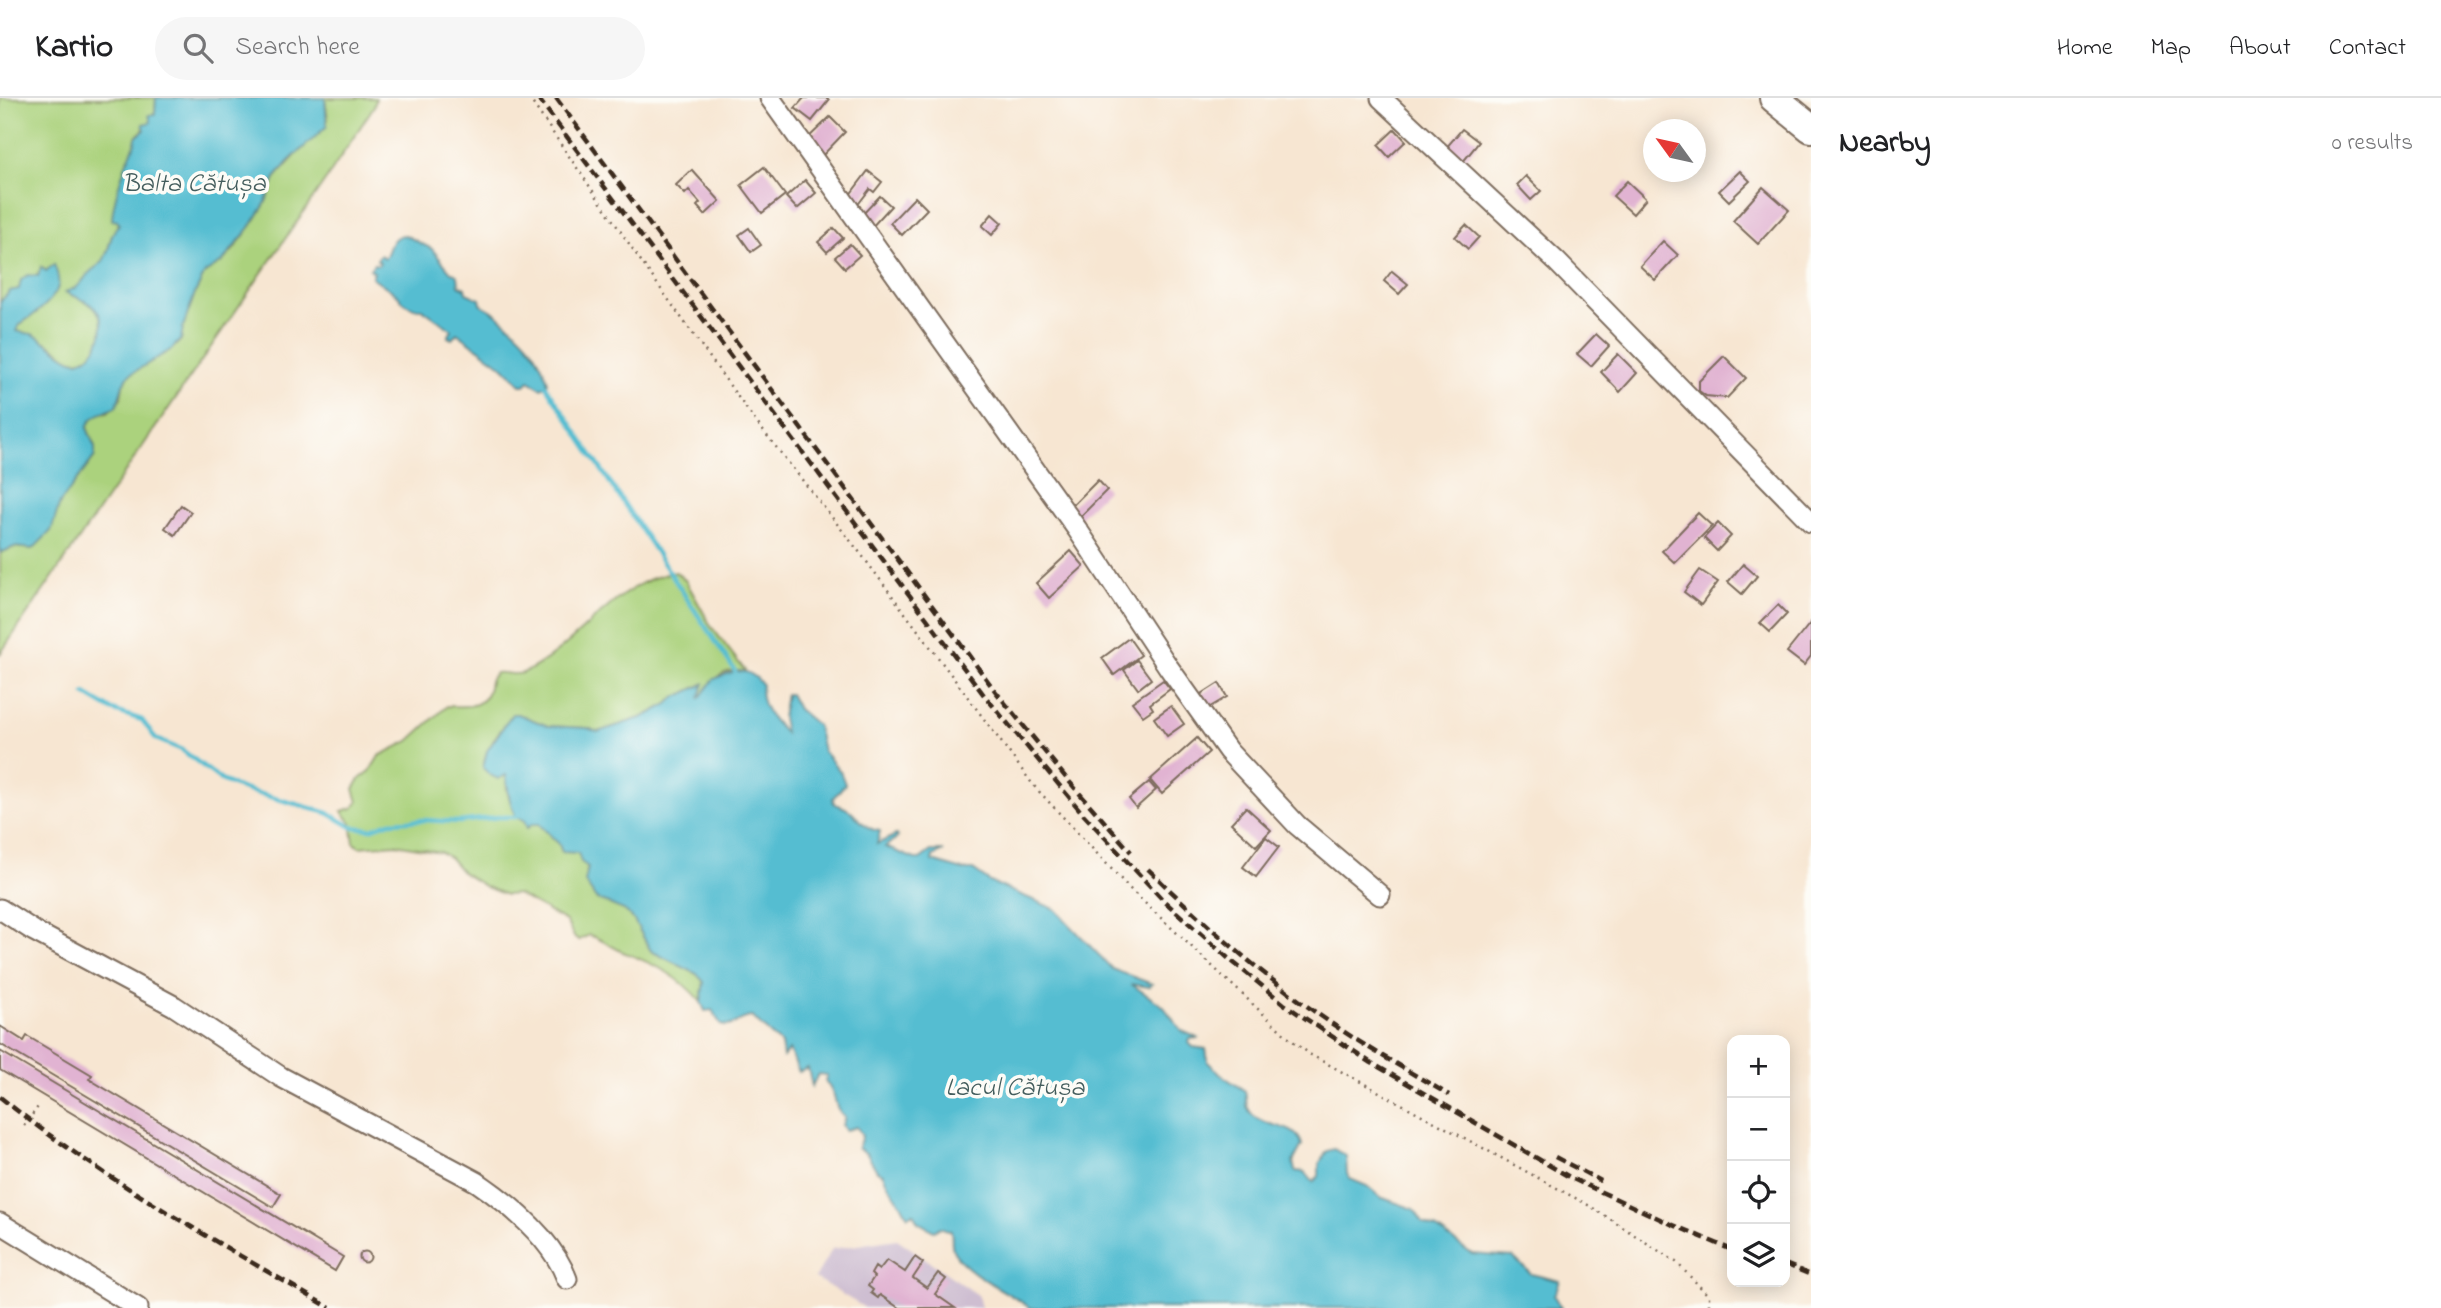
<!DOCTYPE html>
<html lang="en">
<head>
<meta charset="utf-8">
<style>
  :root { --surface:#fff; --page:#f6f6f6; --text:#202124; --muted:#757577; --line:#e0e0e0 }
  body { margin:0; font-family:"Indie Flower",sans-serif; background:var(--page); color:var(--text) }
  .controls { position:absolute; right:21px; bottom:21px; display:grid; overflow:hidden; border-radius:14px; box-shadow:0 4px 18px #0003 }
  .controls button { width:63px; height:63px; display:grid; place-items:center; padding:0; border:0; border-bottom:2px solid var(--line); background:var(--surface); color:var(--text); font:35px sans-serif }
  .compass { position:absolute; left:1643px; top:21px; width:63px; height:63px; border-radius:50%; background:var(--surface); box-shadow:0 4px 18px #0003; rotate:303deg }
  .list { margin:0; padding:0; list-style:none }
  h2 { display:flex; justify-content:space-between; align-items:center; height:91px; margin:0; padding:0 28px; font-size:30px }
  h2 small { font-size:23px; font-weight:400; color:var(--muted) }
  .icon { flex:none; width:38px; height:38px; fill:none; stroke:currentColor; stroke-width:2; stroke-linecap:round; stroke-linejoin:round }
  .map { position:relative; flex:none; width:1811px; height:1210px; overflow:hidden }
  header { display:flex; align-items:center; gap:42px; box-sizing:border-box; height:98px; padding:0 35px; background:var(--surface); border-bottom:2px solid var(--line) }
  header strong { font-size:33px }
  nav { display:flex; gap:38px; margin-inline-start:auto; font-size:24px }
  .search { width:490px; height:63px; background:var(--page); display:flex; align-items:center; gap:18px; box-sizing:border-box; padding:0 24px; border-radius:38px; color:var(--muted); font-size:26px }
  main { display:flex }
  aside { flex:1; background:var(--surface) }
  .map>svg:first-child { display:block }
  .industrial { fill:#cebed1 }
  .green { fill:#abd27d; stroke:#737e4e; stroke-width:2 }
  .water { fill:#54bdd1; stroke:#487478; stroke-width:2 }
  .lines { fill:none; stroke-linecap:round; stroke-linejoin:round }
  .stream { stroke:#54bdd1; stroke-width:4.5 }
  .building { fill:#e1b3d2 }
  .minor-casing { stroke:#7d6c5d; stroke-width:23 }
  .highway-casing { stroke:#7d6c5d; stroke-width:32 }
  .path { stroke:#7d6c5d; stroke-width:2.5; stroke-dasharray:2 5; stroke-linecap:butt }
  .minor { stroke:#fff; stroke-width:19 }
  .highway { stroke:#fff; stroke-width:28 }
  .rail { stroke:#3b2a1e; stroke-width:4.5; stroke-dasharray:10 5; stroke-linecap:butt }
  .labels { text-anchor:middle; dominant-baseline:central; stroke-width:7; stroke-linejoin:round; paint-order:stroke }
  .water-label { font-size:26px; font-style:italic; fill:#445d5d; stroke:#fdfcf7 }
</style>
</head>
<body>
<header>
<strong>Kartio</strong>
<div class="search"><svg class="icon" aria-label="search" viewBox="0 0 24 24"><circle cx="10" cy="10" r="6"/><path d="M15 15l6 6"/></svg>Search here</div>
<nav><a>Home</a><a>Map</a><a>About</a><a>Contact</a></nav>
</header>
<main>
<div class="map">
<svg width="1811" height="1210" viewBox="0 0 1811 1210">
  <rect width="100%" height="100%" fill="#fdfcf7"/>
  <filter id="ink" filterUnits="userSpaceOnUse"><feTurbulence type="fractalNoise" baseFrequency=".0143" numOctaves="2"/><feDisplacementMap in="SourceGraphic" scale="14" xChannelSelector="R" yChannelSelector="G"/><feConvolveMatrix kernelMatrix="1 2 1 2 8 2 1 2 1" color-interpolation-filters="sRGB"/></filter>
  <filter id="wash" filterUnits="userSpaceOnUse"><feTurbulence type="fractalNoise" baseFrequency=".00686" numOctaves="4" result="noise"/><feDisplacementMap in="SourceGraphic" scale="28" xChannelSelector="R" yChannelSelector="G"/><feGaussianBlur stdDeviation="1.57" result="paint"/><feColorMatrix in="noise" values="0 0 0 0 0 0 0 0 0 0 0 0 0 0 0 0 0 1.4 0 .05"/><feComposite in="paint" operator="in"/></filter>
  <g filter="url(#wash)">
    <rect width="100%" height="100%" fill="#f7e6d2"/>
    <!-- industrial -->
    <path class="industrial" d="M897,1141L978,1197L981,1210H865L815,1180L832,1151Z"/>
    <!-- green -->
    <g class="green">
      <path d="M0,0H156L155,16L151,24L136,39V49L128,61L112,121L118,123L119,126C110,137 111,144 106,157C103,167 99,167 92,173C80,183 83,189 66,194C77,200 91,203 98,214C109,231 95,267 73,262C64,261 62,254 55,250C43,241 30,236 16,234C19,224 28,221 36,215C45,208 53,198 58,189L49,171L46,173L42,169C33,188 13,190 0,204Z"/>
      <path d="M325,0H376L374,8L329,77L0,556V455L14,449L33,451L60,405L95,358V349L87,330L90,322L99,315L108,314L121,300L123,286L129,277L172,251L181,242L183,229L195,195L205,175L222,164L233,152L251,128L265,106L275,80L328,22Z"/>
      <path d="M676,474L686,483L711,528L746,574C716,567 715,588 698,602L703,586L674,600L668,606L643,619L598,634L587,630L548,628L518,616C501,627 490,645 484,664L506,676L507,693L516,719L524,722L527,730L532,726H539L559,746L562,754H578L588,769L586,776L603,803L624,812L634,822L651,853L697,876L704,884L701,904C676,875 657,868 623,854C611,849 602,841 589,837L579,842L574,839L566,823L517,796L506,797L486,789L462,774L450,760L440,754L396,746L359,749L354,745L351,725L342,713L353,710L358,704L354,691L360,681L370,673L379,658L409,643L447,608C465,608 484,612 489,589C490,582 490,580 496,575C505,574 515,578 523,575C577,551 615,482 676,474Z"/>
    </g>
    <!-- water -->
    <g class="water">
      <path d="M156,0H325L327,28L288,64L275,80L265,106L251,128L222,164L205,175L195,195L183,229L181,241L172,251L129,277L123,286L117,308C105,315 92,315 87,330L95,349V358L60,405L51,433L33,451L14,449L0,455V204L10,193L19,191L21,182L28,177L38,178L41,169L46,173L54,166C56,172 60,181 58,188C56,199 40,212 32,218C25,223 19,225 16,233C21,234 27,235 32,236C45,241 67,264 78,263C98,259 108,229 98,214C90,203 77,200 65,194C82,189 80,184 91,173C98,167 102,167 106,157C112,143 109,138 119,126L118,123L112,122C113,104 120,83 126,66C130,56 135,50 136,39L145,32L143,26L151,24L149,17L155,16Z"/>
      <path d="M405,137L432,151L450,173L458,178L459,187L465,190L466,195L480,201L481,206C486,210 491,211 495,215C521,236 538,251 548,284L546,288L541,290L529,283L525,287H521L505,270L457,235L452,241L448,239L452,232L422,211C414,212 402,205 399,198L372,179L374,174L370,171L374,166L378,167L380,164L377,162L380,157L385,160C391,149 390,138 405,137Z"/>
      <path d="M735,573C747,573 755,576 762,587C758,606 772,622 785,635L782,620L786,596H790L798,611L817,627L823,653L840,673L845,686L833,700L834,705C839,708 846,709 850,713C861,722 866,732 880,733L877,746L896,737L898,739L885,749L915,761H920L931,753H944L933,758L932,763L963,772H973L990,784L1055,811L1112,871L1152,886L1149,889L1131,886L1163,908L1182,933L1198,940L1190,941L1189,945L1193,949L1206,951L1208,964L1220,976L1245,993C1247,999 1245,1005 1248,1010C1258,1033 1296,1022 1302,1047L1293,1064L1295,1073L1305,1074L1313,1084L1319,1078V1066L1327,1053L1334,1051L1346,1058L1347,1076L1350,1081L1367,1088L1380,1099L1414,1111L1423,1125L1437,1131L1472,1156L1513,1159L1531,1176L1560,1183L1554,1198L1561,1210H1030C1009,1194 967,1176 954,1154C950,1146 953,1140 951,1133L940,1129L934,1133L918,1124L913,1115L908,1118C904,1113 903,1108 899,1103C892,1093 887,1087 883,1076L877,1073L867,1056L858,1050L862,1038L857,1029L845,1032L842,1027L845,1020C832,1009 838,995 825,983L827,977L818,976L812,988L808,970L799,974L789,952L783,959L781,946L752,919C739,919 734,931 721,927L712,912L705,913L701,904L704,884L697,876L651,853L634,822L624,812L596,801L585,784L588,769L581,764L578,755L562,754L559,746L539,726H532L527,730L524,722L516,719C509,705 508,692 506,677L498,681L490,677L483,670L487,653L512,616H518L548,628L587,630L598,634L644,619L668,606L674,600L704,586L699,601L714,581Z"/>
    </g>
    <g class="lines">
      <!-- stream -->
      <g class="stream">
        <path d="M546,288L735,573"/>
        <path d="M85,596L112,612L142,622L156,641L182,652L221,682L242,691L328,715L352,729L371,731L390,724L424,722L459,724L498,719H516"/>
      </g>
    </g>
    <g id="blocks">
      <!-- building -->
      <g class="building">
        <path d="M804,0H827L829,2L812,23L795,10Z"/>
        <path d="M830,19L845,34L821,59L805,43Z"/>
        <path d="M1395,31L1406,43L1389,59L1378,47Z"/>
        <path d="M1462,31L1479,44L1462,65L1445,51Z"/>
        <path d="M764,69L785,97L762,115L741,87Z"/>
        <path d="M692,72L720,103L705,117L697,108L700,105L689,92L685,96L676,87Z"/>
        <path d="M868,73L882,84L874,94L870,91L856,109L846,102Z"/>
        <path d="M1740,73L1750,83L1729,103L1719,93Z"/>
        <path d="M1526,78L1541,93L1531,102L1517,87Z"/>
        <path d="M805,82L816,95L797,111L786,99Z"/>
        <path d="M1627,83L1646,101L1633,116L1613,98Z"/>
        <path d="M1763,89L1789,112L1758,146L1733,123Z"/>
        <path d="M880,98L891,108L870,131L859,120Z"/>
        <path d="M915,99L927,111L902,137L890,125Z"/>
        <path d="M992,116L1002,125L992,137L982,128Z"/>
        <path d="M1466,127L1479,139L1468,151L1455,139Z"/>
        <path d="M749,130L761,147L751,154L739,137Z"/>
        <path d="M834,130L843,140L827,154L818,144Z"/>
        <path d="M1663,143L1678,157L1655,182L1640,168Z"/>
        <path d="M850,146L860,157L845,170L835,159Z"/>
        <path d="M1392,173L1408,186L1399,196L1384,183Z"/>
        <path d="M1596,236L1609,248L1591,268L1577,256Z"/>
        <path d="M1618,256L1637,275L1620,294L1601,274Z"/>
        <path d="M1724,258L1746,280L1727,300L1706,298L1699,293V283Z"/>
        <path d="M1098,382L1107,392L1079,420L1070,410Z"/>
        <path d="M181,407L191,414L175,437L165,430Z"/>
        <path d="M1698,415L1712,428L1675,465L1662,453Z"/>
        <path d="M1718,425L1731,438L1717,453L1704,440Z"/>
        <path d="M1071,453L1084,468L1049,500L1036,485Z"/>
        <path d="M1743,466L1757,478L1742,496L1728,484Z"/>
        <path d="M1700,472L1718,484L1701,507L1684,494Z"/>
        <path d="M1778,507L1787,516L1770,534L1760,525Z"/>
        <path d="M1811,524V558L1804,567L1787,554Z"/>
        <path d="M1129,540L1141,557L1114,577L1102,560Z"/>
        <path d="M1137,562L1151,581L1138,591L1124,572Z"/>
        <path d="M1163,582L1170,591L1150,606L1153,611L1143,618L1132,604Z"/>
        <path d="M1219,585L1227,599L1205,612L1197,599Z"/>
        <path d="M1171,608L1184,626L1167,638L1154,620Z"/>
        <path d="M1197,640L1209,654L1162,696L1150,682Z"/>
        <path d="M1149,684L1156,692L1136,710L1129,701Z"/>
        <path d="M1246,709L1271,732L1256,748L1231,725Z"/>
        <path d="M1266,739L1279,749L1256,779L1243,769Z"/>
        <path d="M0,928L24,943L27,938L92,977L89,981L281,1096L273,1109L0,946Z"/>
        <path d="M0,953L343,1159L335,1173L0,972Z"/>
        <circle cx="365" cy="1159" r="5.5"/>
        <path d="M915,1159L923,1165L913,1180L927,1190L938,1175L946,1181L935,1196L955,1210H899L880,1197L878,1200L871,1195L873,1192L868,1188L874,1179L871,1176L875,1169L879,1172L887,1162L905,1174Z"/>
      </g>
    </g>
  </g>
  <g filter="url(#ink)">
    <use href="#blocks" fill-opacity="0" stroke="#7d6c5d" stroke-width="2"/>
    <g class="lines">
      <defs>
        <g id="minor">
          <path d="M770,0L1077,431L1169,570L1228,653L1297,727L1380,797"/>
          <path d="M1381,0L1557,164L1811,424"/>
          <path d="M0,811L34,833L174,908L281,979L477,1084C512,1108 552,1141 567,1181"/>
          <path d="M0,1125L138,1210"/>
        </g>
        <path id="highway" d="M1774,0L1811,30"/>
      </defs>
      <!-- minor casing -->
      <use href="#minor" class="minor-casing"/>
      <!-- highway casing -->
      <use href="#highway" class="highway-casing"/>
      <!-- path -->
      <g class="path">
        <path d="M529,0L643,166L753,320L861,456L1034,688L1131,792L1290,941L1311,957L1590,1108L1676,1164L1709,1198V1210"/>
        <path d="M24,1028L40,1006"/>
      </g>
      <!-- minor -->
      <use href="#minor" class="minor"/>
      <!-- highway -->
      <use href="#highway" class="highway"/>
      <!-- rail -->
      <g class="rail">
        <path d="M538,0L984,597L1084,717L1164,803L1228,860L1284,906L1370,964L1573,1081L1671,1126L1732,1152"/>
        <path d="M556,0L996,594L1067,681L1131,754"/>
        <path d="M1148,771C1201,823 1257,873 1318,916C1360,946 1405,971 1449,997"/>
        <path d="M0,999C101,1081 218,1144 330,1210"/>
        <path d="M1555,1059L1601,1083"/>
        <path d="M1785,1166L1811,1177"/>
      </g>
    </g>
  </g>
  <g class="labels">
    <!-- water labels -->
    <g class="water-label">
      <text x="194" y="87">Balta Cătușa</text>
      <text x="1015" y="991">Lacul Cătușa</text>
    </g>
  </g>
</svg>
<div class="controls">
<button>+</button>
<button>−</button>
<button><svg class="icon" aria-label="locate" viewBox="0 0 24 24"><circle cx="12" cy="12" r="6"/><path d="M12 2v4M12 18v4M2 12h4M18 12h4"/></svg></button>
<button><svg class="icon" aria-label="layers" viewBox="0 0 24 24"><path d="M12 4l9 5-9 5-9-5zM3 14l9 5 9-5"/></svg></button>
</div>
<svg class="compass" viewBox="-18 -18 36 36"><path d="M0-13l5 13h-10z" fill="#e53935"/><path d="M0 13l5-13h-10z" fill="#757577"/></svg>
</div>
<aside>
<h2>Nearby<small>0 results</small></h2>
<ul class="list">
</ul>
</aside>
</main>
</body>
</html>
